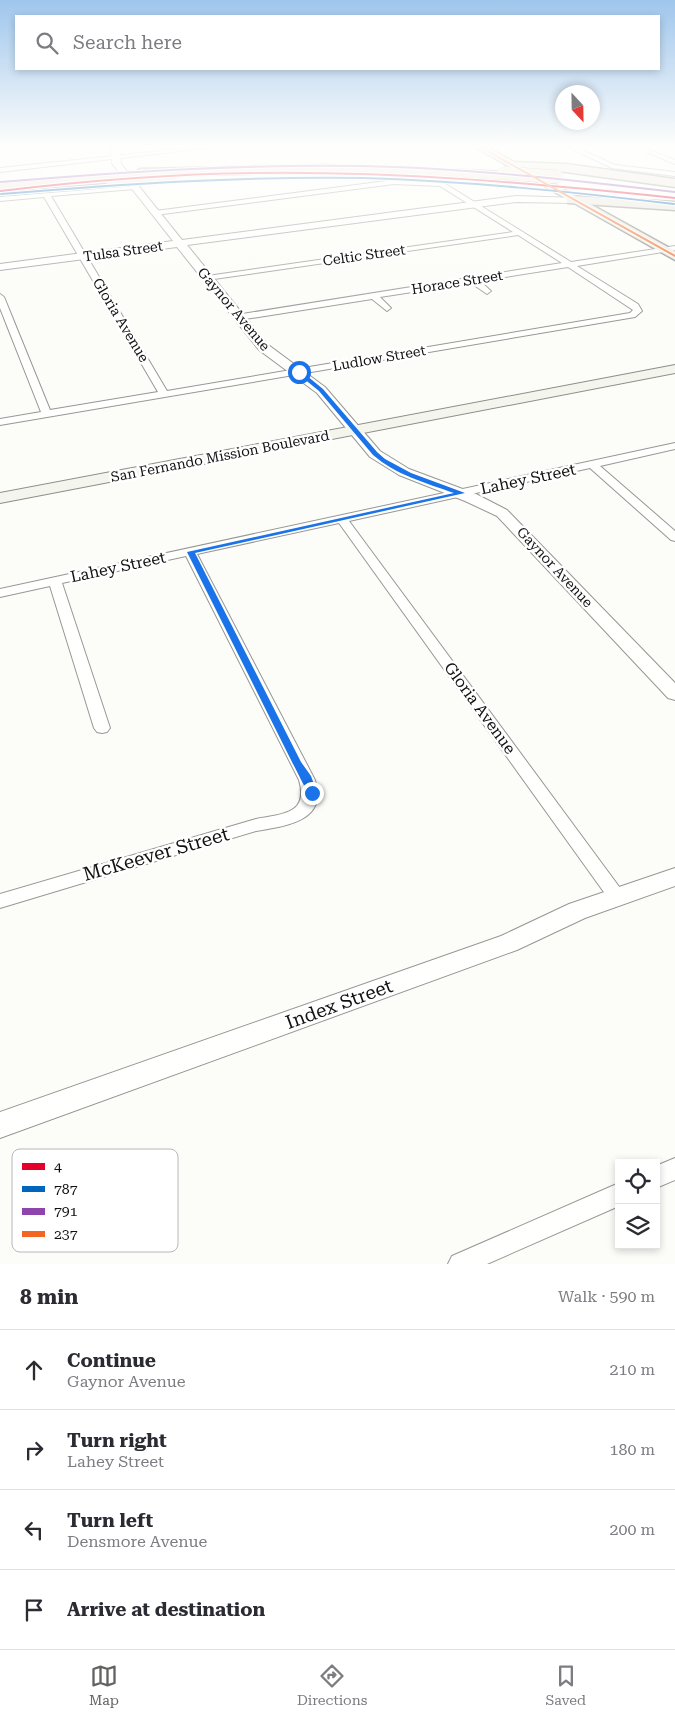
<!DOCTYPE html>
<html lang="en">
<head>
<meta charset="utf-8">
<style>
  :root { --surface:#fff; --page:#f7f7f7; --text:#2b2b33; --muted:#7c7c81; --line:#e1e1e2; --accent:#636362 }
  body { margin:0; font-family:"Roboto Serif",serif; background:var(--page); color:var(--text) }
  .controls { position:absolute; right:15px; bottom:15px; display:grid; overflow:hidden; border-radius:0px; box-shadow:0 2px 8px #0003 }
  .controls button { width:45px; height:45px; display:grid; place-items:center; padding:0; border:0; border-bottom:1px solid var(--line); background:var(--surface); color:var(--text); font:25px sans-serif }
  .compass { position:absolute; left:555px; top:85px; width:45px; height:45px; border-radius:50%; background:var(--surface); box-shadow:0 2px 8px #0003; rotate:158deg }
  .stop { position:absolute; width:15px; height:15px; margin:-11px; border:4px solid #1a73e8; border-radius:50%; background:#fff }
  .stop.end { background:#1a73e8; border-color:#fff; box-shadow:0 1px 5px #0008 }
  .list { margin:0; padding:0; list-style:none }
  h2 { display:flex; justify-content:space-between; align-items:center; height:65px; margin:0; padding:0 20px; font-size:21px }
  h2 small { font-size:16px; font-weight:400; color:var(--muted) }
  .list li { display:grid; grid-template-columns:32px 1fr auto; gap:15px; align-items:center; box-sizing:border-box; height:80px; padding:0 20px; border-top:1px solid var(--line) }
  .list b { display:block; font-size:19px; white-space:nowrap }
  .list p { margin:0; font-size:16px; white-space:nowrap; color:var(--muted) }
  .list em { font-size:16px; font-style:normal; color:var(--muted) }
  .icon { flex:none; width:28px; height:28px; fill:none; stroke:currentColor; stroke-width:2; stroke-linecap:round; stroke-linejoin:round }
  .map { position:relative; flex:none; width:675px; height:1264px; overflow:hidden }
  .search { position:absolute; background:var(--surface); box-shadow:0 2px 8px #0003; left:15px; right:15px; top:15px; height:55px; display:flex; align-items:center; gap:12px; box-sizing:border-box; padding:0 18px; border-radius:0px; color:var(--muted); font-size:19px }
  .sheet { height:385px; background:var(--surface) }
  nav { display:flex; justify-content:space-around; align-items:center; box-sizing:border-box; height:70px; border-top:1px solid var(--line); background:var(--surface); font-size:14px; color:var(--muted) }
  nav a { display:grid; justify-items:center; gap:2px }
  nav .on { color:var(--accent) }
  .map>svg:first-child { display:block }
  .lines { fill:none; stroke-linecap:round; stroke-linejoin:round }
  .stream { stroke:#d1e0f3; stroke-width:2 }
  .minor-casing { stroke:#979795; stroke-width:2 }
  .tertiary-casing { stroke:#979795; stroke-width:2 }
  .secondary-casing { stroke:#8d8d8c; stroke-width:2 }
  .primary-casing { stroke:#848482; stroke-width:3 }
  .motorway-casing { stroke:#848482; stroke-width:3 }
  .minor { fill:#fffffe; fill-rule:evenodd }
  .tertiary { fill:#fffffe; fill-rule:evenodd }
  .secondary { fill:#f4f5ec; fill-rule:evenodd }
  .primary { fill:#ebeadd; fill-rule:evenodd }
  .motorway { fill:#e8e3d9; fill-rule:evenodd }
  .motorway-bridge-casing { stroke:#848482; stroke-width:14; stroke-linecap:butt }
  .motorway-bridge { stroke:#e8e3d9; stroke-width:13 }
  .bus-1-casing { stroke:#fff; stroke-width:4 }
  .bus-2-casing { stroke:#fff; stroke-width:4 }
  .bus-3-casing { stroke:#fff; stroke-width:4 }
  .bus-4-casing { stroke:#fff; stroke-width:4 }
  .bus-1 { stroke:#e4002b; stroke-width:2 }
  .bus-2 { stroke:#0065bd; stroke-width:2 }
  .bus-3 { stroke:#8e44ad; stroke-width:2 }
  .bus-4 { stroke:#f26522; stroke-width:2 }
  .route { fill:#1a73e8 }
  .labels { text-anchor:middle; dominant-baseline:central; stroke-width:5; stroke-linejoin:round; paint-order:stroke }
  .far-street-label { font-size:14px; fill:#111; stroke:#fff }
  .street-label { font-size:16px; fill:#111; stroke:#fff }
  .near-street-label { font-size:19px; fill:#111; stroke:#fff }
  .key { fill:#fff; stroke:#b8b8b8; stroke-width:1 }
  .key-label { font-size:14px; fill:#111 }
</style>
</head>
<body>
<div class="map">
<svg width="675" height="1264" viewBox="0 0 675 1264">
  <rect width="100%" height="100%" fill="#fcfcf8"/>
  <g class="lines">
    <!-- stream -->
    <path class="stream" d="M353,147L362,152"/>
    <defs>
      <g id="minor">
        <path d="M199,147H216L0,172V168Z"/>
        <path d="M568,147H575L615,165L675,172V176L612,168Z"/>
        <path d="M635,147H642L675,160V164Z"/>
        <path d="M394,180L444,183L571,262L675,246V250L577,266L638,304L642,311L635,317L0,425V419L41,412L0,308V294L4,297L50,410L158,392L44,197L0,201V197L136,186L137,187L134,189L51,196L167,391L630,313L633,310L568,267L480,281L491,291L487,294L471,283L380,297L391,308L387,311L372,299L239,320L236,319V315L562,263L518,235L207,280L203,278L207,276L513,232L440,186L394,184L155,215L151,213L155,211Z"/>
        <path d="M675,443V449L600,466L675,531V541L671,540L590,468L349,521L623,892L626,897L623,902L617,904L611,902L339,523L197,554L315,780C328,821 287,826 256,831L0,908V894L256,819C283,814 309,814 299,780L186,556L62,583L110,728L107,732L102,733L97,732L94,728L50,586L0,597V589Z"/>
        <path d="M675,1158V1180L656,1188V1166Z"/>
        <path d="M619,1183V1206L487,1264H448L452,1256Z"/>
      </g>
      <g id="tertiary">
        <path d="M111,147H119L121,164L182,240L516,196L576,198V202L573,203L516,202L187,245L267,344L325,387L380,451L409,469L476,494L507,510L675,683V700L668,698L497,516L465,501L399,475L370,457L317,393L259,350L177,247L0,270V264L173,241L114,166L112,163Z"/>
        <path d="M675,868V886L585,918L517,950L0,1138V1112L501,936L569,904Z"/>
      </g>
      <path id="secondary" d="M675,365V373L0,503V493Z"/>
      <path id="primary" d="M475,147H487L675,251V260Z"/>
      <g id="motorway">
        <path d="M513,162L566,164L675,179V187L566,172L509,169L507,166L509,163Z"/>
        <path d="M324,165L509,172L515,176L509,180C386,172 263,171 140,177L134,173L140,169Z"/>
        <path d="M111,175L115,176L117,179L115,182L0,192V184Z"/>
        <path d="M573,196L675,202V210L568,203L566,200L568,197Z"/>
      </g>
    </defs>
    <!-- minor casing -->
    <use href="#minor" class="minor-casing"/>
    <!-- tertiary casing -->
    <use href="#tertiary" class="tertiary-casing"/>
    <!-- secondary casing -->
    <use href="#secondary" class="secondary-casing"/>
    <!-- primary casing -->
    <use href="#primary" class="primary-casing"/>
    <!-- motorway casing -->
    <use href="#motorway" class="motorway-casing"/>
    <!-- minor -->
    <use href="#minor" class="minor"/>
    <!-- tertiary -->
    <use href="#tertiary" class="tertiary"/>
    <!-- secondary -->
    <use href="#secondary" class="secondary"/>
    <!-- primary -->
    <use href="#primary" class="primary"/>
    <!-- motorway -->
    <use href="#motorway" class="motorway"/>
    <defs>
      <g id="motorway-bridge">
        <path d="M503,173L557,177"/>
        <path d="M111,179L171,175"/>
      </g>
    </defs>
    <!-- motorway-bridge casing -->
    <use href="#motorway-bridge" class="motorway-bridge-casing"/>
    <!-- motorway-bridge -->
    <use href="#motorway-bridge" class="motorway-bridge"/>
    <defs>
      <path id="bus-1" d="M0,191C84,181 168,174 253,173C394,171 535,183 675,198"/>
      <path id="bus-2" d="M1,194C122,184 243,176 364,178C468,181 571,192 674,204"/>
      <path id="bus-3" d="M0,182C121,172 241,164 362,166C467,168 571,180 675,192"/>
      <path id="bus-4" d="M480,147L675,256"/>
    </defs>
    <!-- bus-1 casing -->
    <use href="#bus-1" class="bus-1-casing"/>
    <!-- bus-2 casing -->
    <use href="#bus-2" class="bus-2-casing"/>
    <!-- bus-3 casing -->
    <use href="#bus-3" class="bus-3-casing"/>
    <!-- bus-4 casing -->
    <use href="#bus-4" class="bus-4-casing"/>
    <!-- bus-1 -->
    <use href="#bus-1" class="bus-1"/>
    <!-- bus-2 -->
    <use href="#bus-2" class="bus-2"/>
    <!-- bus-3 -->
    <use href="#bus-3" class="bus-3"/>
    <!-- bus-4 -->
    <use href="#bus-4" class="bus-4"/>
  </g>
  <!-- sky -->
  <linearGradient id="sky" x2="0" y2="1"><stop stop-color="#9fc6ec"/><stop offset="0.45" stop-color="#fefefc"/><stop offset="1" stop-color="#fefefc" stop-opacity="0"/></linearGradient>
  <rect width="675" height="324" fill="url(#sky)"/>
  <!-- route -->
  <path class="route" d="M297,371H301L323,389L377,452L385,459L411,473L465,493L195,553L301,762L311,776L317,793L312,797C308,795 297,771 293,764L187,552L454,493C426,483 396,475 373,455L319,391L297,373Z"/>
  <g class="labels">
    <!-- far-street labels -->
    <g class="far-street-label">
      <text transform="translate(123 251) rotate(-8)">Tulsa Street</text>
      <text transform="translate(364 255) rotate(-8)">Celtic Street</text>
      <text transform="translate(457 282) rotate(-9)">Horace Street</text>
      <text transform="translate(234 309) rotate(50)">Gaynor Avenue</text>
      <text transform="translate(121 320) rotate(59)">Gloria Avenue</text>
      <text transform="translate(379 358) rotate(-10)">Ludlow Street</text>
      <text transform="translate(220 456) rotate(-11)">San Fernando Mission Boulevard</text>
      <text transform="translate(555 567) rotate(47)">Gaynor Avenue</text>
    </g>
    <!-- street labels -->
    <g class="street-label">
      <text transform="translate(528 479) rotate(-12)">Lahey Street</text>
      <text transform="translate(118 567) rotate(-12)">Lahey Street</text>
      <text transform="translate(480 708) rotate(54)">Gloria Avenue</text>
    </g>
    <!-- near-street labels -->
    <g class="near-street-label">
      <text transform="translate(156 854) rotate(-16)">McKeever Street</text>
      <text transform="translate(339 1004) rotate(-20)">Index Street</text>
    </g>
  </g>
  <!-- legend -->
  <rect x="12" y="1149" width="166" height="103" rx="8" class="key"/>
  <rect x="22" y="1163" width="23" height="7" fill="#e4002b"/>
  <rect x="22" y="1186" width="23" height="6" fill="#0065bd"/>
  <rect x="22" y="1208" width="23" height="7" fill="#8e44ad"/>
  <rect x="22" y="1231" width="23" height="6" fill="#f26522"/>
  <g class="key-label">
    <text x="54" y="1171">4</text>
    <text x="54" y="1194">787</text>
    <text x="54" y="1216">791</text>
    <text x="54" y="1239">237</text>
  </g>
</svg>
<div class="controls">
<button><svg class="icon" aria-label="locate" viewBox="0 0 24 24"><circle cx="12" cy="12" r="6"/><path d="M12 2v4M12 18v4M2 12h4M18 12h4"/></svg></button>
<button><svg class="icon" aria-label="layers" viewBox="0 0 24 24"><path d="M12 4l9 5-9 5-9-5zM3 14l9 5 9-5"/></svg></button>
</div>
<svg class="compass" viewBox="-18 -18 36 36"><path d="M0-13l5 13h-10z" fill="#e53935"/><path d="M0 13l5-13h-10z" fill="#7c7c81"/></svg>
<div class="stop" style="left:299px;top:372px"></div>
<div class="stop end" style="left:312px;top:793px"></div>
<div class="search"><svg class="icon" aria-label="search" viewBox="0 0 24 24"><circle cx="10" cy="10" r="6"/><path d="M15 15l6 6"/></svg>Search here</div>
</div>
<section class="sheet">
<h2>8 min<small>Walk · 590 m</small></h2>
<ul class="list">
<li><svg class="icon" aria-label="ahead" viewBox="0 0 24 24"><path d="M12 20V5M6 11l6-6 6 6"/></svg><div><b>Continue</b><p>Gaynor Avenue</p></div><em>210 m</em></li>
<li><svg class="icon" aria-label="right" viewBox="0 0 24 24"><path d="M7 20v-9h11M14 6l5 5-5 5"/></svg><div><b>Turn right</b><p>Lahey Street</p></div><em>180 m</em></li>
<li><svg class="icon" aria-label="left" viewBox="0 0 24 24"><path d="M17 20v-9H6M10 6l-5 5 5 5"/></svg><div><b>Turn left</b><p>Densmore Avenue</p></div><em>200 m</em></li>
<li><svg class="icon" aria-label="arrive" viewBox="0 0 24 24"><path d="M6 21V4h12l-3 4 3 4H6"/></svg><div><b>Arrive at destination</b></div></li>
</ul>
</section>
<nav>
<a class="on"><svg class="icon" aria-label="map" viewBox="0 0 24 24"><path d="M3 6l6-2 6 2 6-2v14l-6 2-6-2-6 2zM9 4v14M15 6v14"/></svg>Map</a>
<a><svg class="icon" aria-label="directions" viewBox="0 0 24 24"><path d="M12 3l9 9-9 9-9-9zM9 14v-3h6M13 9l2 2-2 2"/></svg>Directions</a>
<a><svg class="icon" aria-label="saved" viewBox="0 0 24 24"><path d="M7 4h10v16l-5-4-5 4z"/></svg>Saved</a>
</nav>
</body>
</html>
